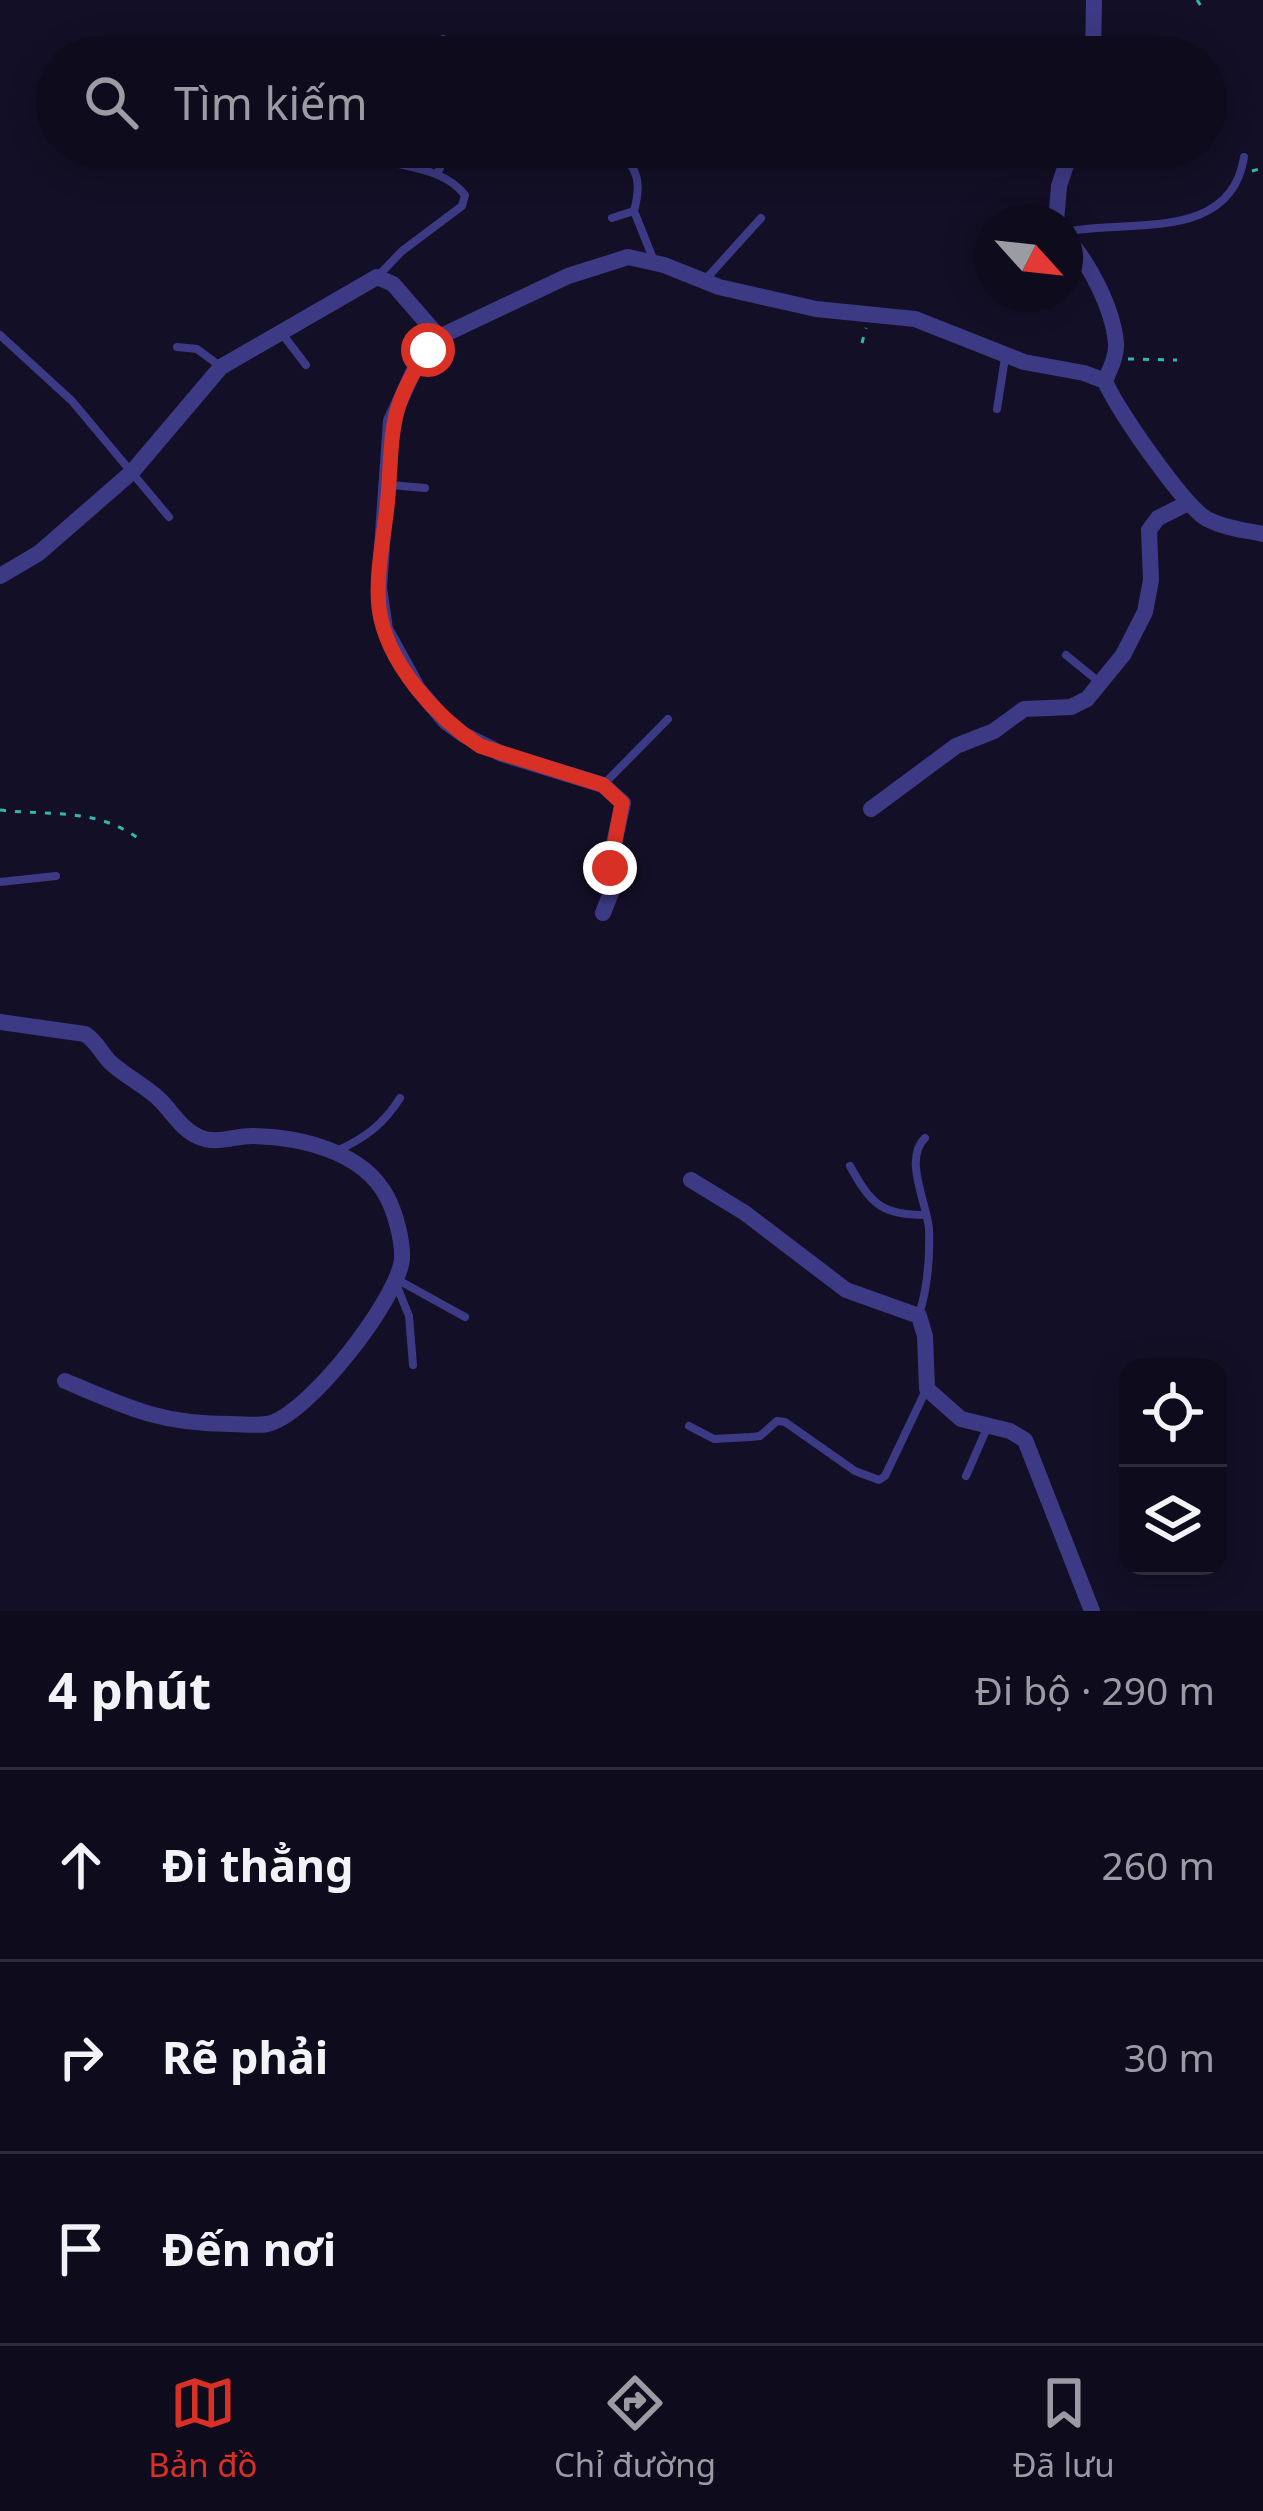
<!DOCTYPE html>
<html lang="vi">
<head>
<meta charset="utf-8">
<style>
  :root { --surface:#0e0b1c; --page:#1c1929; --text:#f1f3f6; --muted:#9b9ba3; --line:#2e2b3b; --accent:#d93025 }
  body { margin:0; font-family:"Noto Sans",sans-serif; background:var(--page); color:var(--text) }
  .controls { position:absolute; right:36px; bottom:36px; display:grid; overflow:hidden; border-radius:24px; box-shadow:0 6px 30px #0003 }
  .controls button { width:108px; height:108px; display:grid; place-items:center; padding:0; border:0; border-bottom:3px solid var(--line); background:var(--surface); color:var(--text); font:60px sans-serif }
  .compass { position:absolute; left:975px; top:204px; width:108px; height:108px; border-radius:50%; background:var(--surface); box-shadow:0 6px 30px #0003; rotate:117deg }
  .stop { position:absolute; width:36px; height:36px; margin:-27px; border:9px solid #d93025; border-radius:50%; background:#fff }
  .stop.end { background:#d93025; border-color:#fff; box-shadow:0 3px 12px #0008 }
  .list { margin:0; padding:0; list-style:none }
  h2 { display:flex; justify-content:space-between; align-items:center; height:156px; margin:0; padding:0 48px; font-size:51px }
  h2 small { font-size:39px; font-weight:400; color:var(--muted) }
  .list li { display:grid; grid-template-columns:78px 1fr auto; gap:36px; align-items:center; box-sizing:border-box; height:192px; padding:0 48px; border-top:3px solid var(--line) }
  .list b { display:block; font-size:45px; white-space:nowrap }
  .list em { font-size:39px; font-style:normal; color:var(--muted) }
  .icon { flex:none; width:66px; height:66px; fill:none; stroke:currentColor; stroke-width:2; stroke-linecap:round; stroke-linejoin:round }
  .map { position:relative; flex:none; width:1263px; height:1611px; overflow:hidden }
  .search { position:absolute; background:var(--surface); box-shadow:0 6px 30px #0003; left:36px; right:36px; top:36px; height:132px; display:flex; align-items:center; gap:30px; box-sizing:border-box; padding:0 42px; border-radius:66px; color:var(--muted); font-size:45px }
  .sheet { height:732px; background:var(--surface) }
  nav { display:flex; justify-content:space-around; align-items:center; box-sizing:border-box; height:168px; border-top:3px solid var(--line); background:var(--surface); font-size:33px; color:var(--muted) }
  nav a { display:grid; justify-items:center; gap:6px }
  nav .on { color:var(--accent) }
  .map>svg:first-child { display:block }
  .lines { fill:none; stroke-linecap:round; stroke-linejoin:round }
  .path { stroke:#2fb8b0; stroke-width:3; stroke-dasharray:6 9; stroke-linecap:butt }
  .lane { stroke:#3d3a85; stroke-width:8 }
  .street { stroke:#3d3a85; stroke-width:16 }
  .route { stroke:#d93025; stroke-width:15 }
</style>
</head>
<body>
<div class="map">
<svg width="1263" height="1611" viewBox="0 0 1263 1611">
  <rect width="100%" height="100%" fill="#130f26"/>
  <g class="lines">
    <!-- path -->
    <g class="path">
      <path d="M1197,0L1203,9"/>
      <path d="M1252,171L1263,168"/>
      <path d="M862,343L866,328"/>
      <path d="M1128,359L1177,360"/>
      <path d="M0,810C52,816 97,807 142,841"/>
    </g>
    <!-- lane -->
    <g class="lane">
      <path d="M443,39L468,57"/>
      <path d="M243,57L250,53L260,57"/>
      <path d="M359,147C377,170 437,159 465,195L462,206L402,251L378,276"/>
      <path d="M617,147C638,170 642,182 634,211L654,261"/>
      <path d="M437,174L450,147"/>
      <path d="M612,218L634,211"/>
      <path d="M1065,232C1128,219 1231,243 1244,157"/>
      <path d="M705,280L761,218"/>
      <path d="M0,335L72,401L169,517"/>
      <path d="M283,335L306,365"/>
      <path d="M177,347L197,349L220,366"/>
      <path d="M997,409L1005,358"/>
      <path d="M390,485L425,488"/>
      <path d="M1066,655L1099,682"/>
      <path d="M604,784L668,719"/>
      <path d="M0,882L56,876"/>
      <path d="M336,1151C364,1139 384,1124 400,1098"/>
      <path d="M850,1166C871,1204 881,1215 926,1215"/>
      <path d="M398,1280L465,1317"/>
      <path d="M396,1284L409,1316L413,1365"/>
      <path d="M919,1315C927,1289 930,1256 929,1229C927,1203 903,1159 925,1138"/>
      <path d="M689,1426L714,1439L751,1437L760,1436L777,1421L785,1422L855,1471L879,1480L885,1476L926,1390"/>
      <path d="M966,1476L987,1428"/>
    </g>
    <!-- street -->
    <g class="street">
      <path d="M1093,57L1094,0"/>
      <path d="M1056,222L1059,186L1072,147"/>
      <path d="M1065,237C1089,261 1113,309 1116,343C1117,356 1110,369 1105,381"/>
      <path d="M439,337L415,368L391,421L379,588L385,629L418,689L446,722L464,735L502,754L603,785L623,803L605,884L611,880L612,890L603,913"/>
      <path d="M0,576L39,553L132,472L221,367L377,277L393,284L439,337L568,276L628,257L664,265L719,287L816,309L915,319L1024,362L1084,373L1105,381C1115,407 1184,506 1207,519C1224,528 1245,530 1263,534"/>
      <path d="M871,809L956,746L994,731L1024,709L1071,707L1087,699L1123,655L1145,612L1151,580L1149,530L1158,518L1188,503"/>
      <path d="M0,1022L85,1034C97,1042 100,1051 109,1061C124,1076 145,1085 160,1100C173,1113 181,1129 199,1137C217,1145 233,1136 252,1136C300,1137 363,1151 387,1197C395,1212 403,1241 402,1259C398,1299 307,1417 267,1424C256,1426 242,1424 231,1424C161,1424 128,1408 65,1381"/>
      <path d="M691,1180L745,1213L846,1290L919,1316L925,1336L927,1389L961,1419L1010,1431L1025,1440L1092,1611"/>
    </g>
  </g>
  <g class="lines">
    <!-- route -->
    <path class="route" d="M428,350C388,407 393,432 388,497C385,533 375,573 379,608C386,663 436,717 480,746L603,785L622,803L610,868"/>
  </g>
</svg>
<div class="controls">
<button><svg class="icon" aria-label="locate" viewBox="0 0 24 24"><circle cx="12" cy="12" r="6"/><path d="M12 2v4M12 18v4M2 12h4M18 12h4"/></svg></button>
<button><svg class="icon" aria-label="layers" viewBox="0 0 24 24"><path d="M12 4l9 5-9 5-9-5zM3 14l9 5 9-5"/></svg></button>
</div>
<svg class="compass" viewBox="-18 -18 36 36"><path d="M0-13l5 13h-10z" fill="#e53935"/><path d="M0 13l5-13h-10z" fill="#9b9ba3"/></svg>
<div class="stop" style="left:428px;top:350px"></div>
<div class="stop end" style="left:610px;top:868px"></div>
<div class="search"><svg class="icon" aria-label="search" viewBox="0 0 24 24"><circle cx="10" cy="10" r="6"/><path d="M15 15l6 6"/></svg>Tìm kiếm</div>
</div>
<section class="sheet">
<h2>4 phút<small>Đi bộ · 290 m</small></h2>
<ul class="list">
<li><svg class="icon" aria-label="ahead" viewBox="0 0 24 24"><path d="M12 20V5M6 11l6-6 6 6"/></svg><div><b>Đi thẳng</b></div><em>260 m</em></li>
<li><svg class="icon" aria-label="right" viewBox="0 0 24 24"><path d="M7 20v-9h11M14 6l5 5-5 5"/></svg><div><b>Rẽ phải</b></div><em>30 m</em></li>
<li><svg class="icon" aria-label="arrive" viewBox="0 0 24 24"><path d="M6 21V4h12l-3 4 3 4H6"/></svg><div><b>Đến nơi</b></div></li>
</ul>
</section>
<nav>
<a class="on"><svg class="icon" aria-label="map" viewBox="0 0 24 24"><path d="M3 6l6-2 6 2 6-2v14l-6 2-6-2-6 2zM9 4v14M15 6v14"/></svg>Bản đồ</a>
<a><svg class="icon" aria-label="directions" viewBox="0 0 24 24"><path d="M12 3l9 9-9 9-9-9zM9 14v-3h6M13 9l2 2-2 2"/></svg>Chỉ đường</a>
<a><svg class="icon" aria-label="saved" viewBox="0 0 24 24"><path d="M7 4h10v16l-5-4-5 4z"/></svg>Đã lưu</a>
</nav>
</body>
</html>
